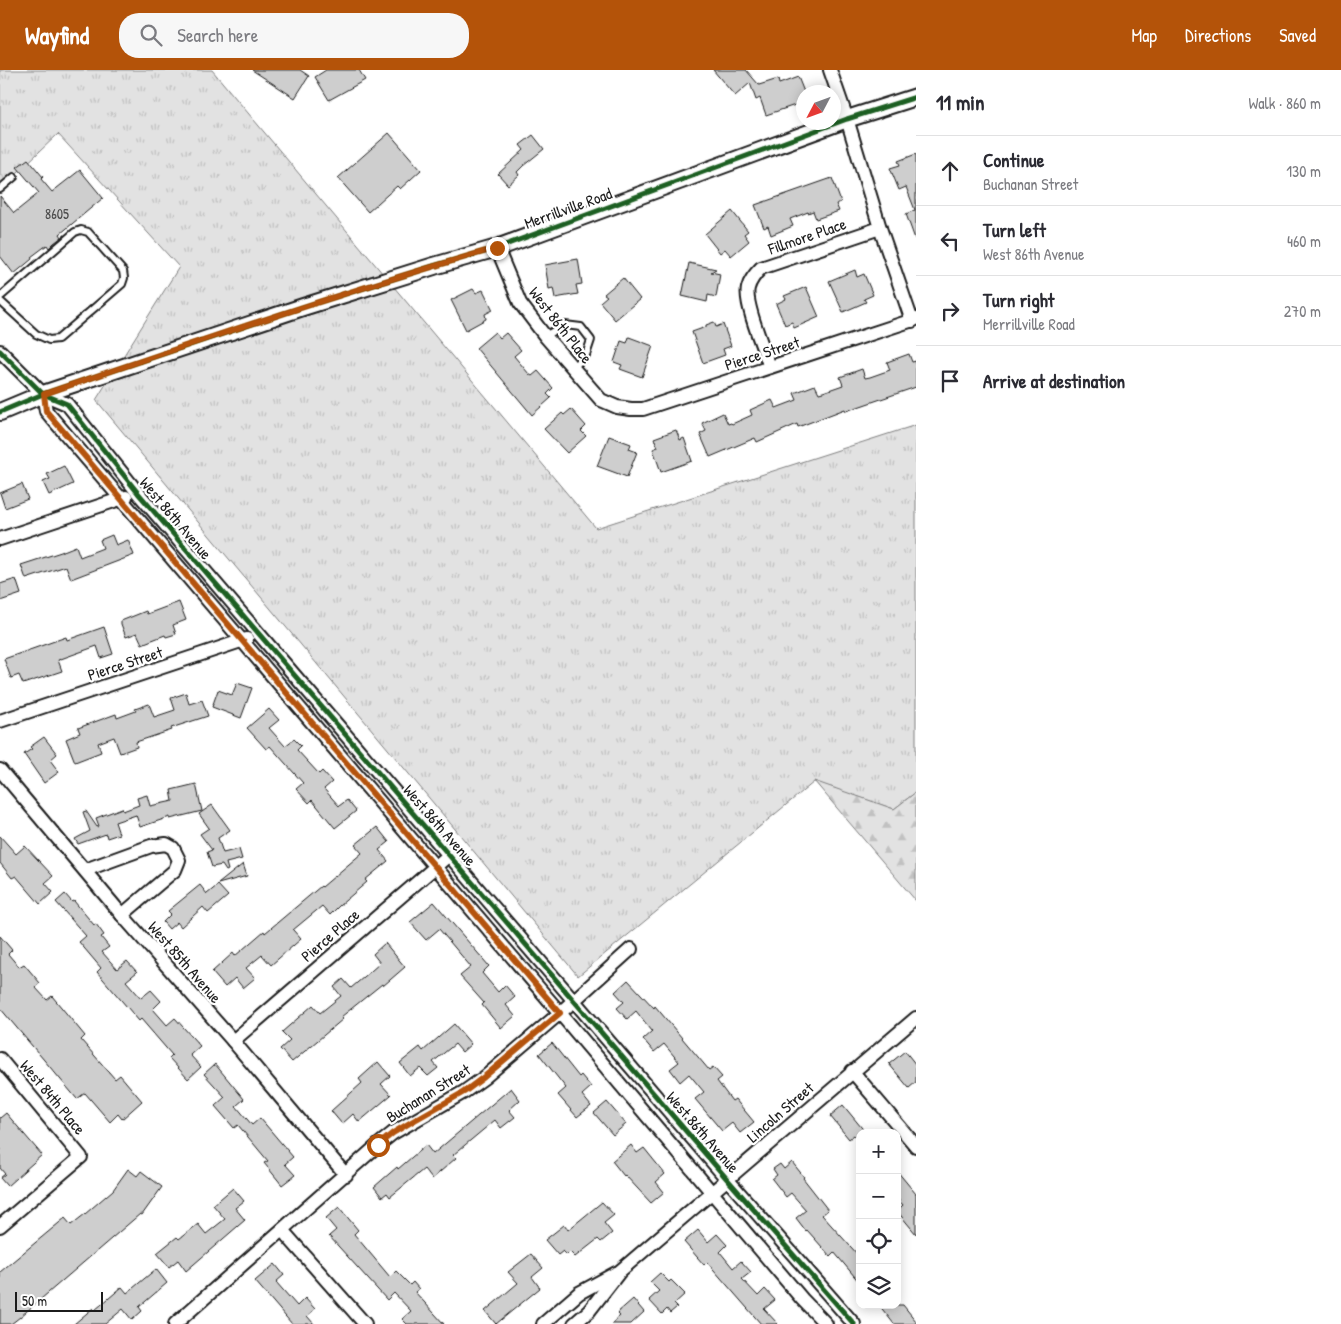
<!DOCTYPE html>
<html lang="en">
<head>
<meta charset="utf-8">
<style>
  :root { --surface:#fff; --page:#f7f7f7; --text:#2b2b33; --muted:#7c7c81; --line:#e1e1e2; --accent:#b45309 }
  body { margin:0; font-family:"Patrick Hand",sans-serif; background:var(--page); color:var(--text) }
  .controls { position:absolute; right:15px; bottom:15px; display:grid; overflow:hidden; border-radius:10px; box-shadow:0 2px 12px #0003 }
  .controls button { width:45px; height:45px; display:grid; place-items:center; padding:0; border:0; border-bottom:1px solid var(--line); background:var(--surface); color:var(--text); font:25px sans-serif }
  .compass { position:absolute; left:796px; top:15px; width:45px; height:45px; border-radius:50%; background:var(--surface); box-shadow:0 2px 12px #0003; rotate:229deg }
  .scale { position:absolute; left:15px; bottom:12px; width:88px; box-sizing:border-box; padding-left:5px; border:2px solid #1c1c1c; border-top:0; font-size:14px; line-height:18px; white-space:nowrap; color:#1c1c1c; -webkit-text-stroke:4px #fff; paint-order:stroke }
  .stop { position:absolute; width:15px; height:15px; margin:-11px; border:4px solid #b45309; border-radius:50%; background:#fff }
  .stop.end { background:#b45309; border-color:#fff; box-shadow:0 1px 5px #0008 }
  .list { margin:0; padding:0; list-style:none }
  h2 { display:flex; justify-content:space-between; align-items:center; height:65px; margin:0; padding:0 20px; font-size:21px }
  h2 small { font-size:16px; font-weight:400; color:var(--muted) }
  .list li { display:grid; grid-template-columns:32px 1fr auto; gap:15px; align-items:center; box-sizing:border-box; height:70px; padding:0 20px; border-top:1px solid var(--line) }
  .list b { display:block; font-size:19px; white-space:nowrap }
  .list p { margin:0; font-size:16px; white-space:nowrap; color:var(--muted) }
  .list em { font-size:16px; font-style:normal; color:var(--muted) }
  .icon { flex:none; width:28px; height:28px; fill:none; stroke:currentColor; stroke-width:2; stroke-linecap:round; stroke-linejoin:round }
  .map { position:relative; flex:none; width:916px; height:1254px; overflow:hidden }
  header { display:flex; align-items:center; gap:30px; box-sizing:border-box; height:70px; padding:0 25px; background:var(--accent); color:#fff }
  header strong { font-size:24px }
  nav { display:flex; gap:28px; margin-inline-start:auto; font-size:18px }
  .search { width:350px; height:45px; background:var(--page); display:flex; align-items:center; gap:12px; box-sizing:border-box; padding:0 18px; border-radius:20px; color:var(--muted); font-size:19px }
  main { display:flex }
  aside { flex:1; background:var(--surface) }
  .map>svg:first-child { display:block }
  .grass { fill:url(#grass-tufts); stroke:#7f7f7f }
  .forest { fill:url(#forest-firs); stroke:#7f7f7f }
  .building { fill:#cecece; stroke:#1c1c1c }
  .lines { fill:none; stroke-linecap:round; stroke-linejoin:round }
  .service-casing { stroke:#1c1c1c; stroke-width:10 }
  .minor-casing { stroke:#1c1c1c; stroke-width:16 }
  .tertiary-casing { stroke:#1c1c1c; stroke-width:20 }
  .service { stroke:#fff; stroke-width:6 }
  .minor { stroke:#fff; stroke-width:12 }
  .tertiary { stroke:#fff; stroke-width:16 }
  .cycleway-casing { stroke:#fff; stroke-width:8 }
  .cycleway { stroke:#1b5e20; stroke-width:5 }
  .route { stroke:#b45309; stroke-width:6 }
  .labels { text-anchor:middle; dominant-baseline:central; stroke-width:4.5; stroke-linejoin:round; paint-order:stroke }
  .number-label { font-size:14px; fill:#484848 }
  .street-label { font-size:16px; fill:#1c1c1c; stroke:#fff }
</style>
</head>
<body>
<header>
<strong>Wayfind</strong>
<div class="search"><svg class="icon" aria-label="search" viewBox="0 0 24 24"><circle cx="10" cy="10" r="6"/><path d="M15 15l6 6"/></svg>Search here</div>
<nav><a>Map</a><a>Directions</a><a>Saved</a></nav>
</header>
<main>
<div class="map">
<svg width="916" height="1254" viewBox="0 0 916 1254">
  <defs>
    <pattern id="grass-tufts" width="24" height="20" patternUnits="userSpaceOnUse" patternTransform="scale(1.25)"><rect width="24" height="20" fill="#e2e2e2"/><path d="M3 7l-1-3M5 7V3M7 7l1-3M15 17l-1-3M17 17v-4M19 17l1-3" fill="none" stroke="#c1c1c1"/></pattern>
    <pattern id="forest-firs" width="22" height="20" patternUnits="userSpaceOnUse" patternTransform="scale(1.25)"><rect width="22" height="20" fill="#e2e2e2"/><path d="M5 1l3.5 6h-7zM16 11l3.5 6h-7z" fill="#c1c1c1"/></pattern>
  </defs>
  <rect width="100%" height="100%" fill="#fff"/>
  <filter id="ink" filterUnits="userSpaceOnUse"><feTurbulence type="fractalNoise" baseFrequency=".02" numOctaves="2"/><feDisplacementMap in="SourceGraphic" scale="10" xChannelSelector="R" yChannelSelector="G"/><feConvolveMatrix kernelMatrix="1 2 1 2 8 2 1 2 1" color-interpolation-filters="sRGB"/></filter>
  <g filter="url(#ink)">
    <!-- grass -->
    <path class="grass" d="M0,0H212L596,458L916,355V722L894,739L814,712L578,906L96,330L179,197L58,64L0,119Z"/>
    <!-- forest -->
    <path class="forest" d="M814,711L894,739L916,722V831Z"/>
    <!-- building -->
    <g class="building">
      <path d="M252,0H300L309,6L295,28Z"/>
      <path d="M326,0H359L365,10L329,30L315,7Z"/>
      <path d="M713,0H746L759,15L778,9L779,14L798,7L804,22V32L766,45L760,28L756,30L750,13L735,26Z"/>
      <path d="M389,63L421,100L400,119L397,116L368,142L338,108Z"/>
      <path d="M533,65L544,79L523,96L517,102L519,105L508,115L498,104L524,80L520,75Z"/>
      <path d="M916,84V169H915L906,144L915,140L906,117L899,120L890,98L900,95L898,91Z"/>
      <path d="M28,89L43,107L41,109L52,122L80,100L103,128L60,164L62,167L54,173L49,178L47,175L31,187L32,189L14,204L0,186V126L14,143L39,123L17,97Z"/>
      <path d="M832,108L841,132L836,134L839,141L816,149L813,141L808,143V142L790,149L793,156L771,165L768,156L764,158L755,135Z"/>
      <path d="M732,141L748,161L744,164L749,171L731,186L725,179L720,183L705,164Z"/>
      <path d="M578,189L582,214L576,215L578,224L555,228L553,218L549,219L545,195Z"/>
      <path d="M689,193L716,199L711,202L720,204L716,227L708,225L707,232L682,226Z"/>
      <path d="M855,200L857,207L864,204L873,225L864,229L866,232L843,242L829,211Z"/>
      <path d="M623,208L640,229L615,250L600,232L607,226L604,224Z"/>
      <path d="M806,217L819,247L794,258L792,252L785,255L776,234L786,229L784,226Z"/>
      <path d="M473,219L476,223L483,220L493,240L485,244L486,249L466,260L451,230Z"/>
      <path d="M714,252L716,257L723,254L731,276L723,279L725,285L703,293L692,262L706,257V255Z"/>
      <path d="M495,262L500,268L506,263L521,280L514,286L529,304L532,306L538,301L553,318L547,324L551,328L532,345L476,278Z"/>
      <path d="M629,267L653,276L642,307L620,299L622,295L614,292L621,271L627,273Z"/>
      <path d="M909,284L912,292L916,291V317L846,341L845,339L798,357L797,354L757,372L755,368L710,387L700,364L706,361L702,353L723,343L728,354L731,353L732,354L752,345L750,340L772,330L776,338L797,330L794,323L815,315L819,323L823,322L843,315L840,307L862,299L865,308L870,307L890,300L887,292Z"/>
      <path d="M571,339L586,356L581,361L586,366L567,383L544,359L562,343L564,345Z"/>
      <path d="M676,360L680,370L684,368L692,391L661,402L653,379L658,377L654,368Z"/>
      <path d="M609,366L631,374L629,379L637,382L627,407L597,396Z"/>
      <path d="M64,396L73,414L49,425L43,412L50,409L47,404Z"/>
      <path d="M22,414L28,429L5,438L0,423Z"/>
      <path d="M112,465L116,475L128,470L134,485L71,509L66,496L26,509L21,495L61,482L76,476L80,487L103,478L100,470Z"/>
      <path d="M16,509L21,524L0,531V514Z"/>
      <path d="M179,532L186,550L173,555L176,564L166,567L165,565L142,574L137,563L126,567L121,554V551L146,541L147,544Z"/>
      <path d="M104,557L113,584L101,588L97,576L58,590L62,601L23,614L19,605L11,608L4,589L66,567L67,570Z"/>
      <path d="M237,613L252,618L241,648L212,637L218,620L232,625Z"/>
      <path d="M186,623L189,634L202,630L208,646L171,658L172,660L136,672L137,677L120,683L114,667L98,673L101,682L75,692L66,669L80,663L78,658L116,644L117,648L136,641L135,639L149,634L154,647L175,640L171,628Z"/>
      <path d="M269,639L279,650L269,658L285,676L294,669L301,676L297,680L319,704L322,701L332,712L324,719L339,736L347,730L356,741L335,758L312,730L309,733L296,719L303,713L270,676L266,679L247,658Z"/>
      <path d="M44,667L57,684L50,690L59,702L44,713L24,684L32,679L30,677Z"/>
      <path d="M196,714L202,741L170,749V747L140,757L136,745L115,752L119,764L107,768L106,764L78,774L75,769L90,761L83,742L86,741L97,757L99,756L96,748L122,738L123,741L139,735L137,728L147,725L150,736L173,731L171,720Z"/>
      <path d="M212,735L230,760L218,768L223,783L239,779L242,789L226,793L228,800L226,801L222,795L212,797L207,782L212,780L200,764L209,758L199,744Z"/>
      <path d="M377,757L389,772L379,780L388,791L365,810L367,812L339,836L330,845L322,836L293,860L301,869L271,895L262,885L246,898L255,908L243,918L235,908L225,917L212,902L233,883L235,886L264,861L265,863L321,816L322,817L362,783L355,775Z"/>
      <path d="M0,766L16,784L25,776L53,806L45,813L53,822L40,834L16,806L12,808L0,793Z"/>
      <path d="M243,794L247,806L218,814Z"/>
      <path d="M200,815L207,824L218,815L228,826L208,843L203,837L181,857L177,852L169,859L163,852L171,844L168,841Z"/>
      <path d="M65,824L72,832L74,831L94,855L96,854L104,865L101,867L109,877L102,882L117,899L127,891L137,902L126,911L141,928L151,920L161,931L153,939L167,955L175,948L200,976L190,985L201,997L188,1009L169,988L172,985L141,949L139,951L97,902L101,898L79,872L86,866L56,832Z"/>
      <path d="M434,832L489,896L482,903L498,922L505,915L515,927L506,935L515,946L501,958L482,935L484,933L460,906L471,897L439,859L426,870L410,852Z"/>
      <path d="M0,866L12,880L8,884L19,897L24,894L40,913L35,917L47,930L52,926L85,966L81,970L115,1009L120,1005L142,1031L122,1049L118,1044L110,1052L85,1023L77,1029L0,938Z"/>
      <path d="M385,873L405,897L383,916L382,914L341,947L343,949L292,992L280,979L290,970L282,962L313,935L320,943L341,926L334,917L343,909L351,918L371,901L380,893L373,884Z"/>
      <path d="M628,910L654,938L655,936L709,1000L713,997L722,1007L717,1011L732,1031L735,1029L754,1052L740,1063L732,1053L722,1061L695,1029L704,1022L689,1004L680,1012L670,999L679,992L664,974L654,982L643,969L652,961L636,941L627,949L617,938L624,932L615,922Z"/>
      <path d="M454,954L471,974L462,982L455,974L433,992L438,998L428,1006L420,998L410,1006L400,993L420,977L423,981Z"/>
      <path d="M552,973L579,1007L581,1005L591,1017L582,1025L591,1036L577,1047L558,1025L566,1018L539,984Z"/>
      <path d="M905,981L916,995V1012L909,1018L889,994Z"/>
      <path d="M378,992L390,1006L381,1014L391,1025L359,1052L353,1044L342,1054L331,1041L362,1013L359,1009Z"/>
      <path d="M215,994L244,1029L236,1036L252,1055L260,1048L293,1087L285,1094L295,1105L282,1115L264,1093L268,1091L238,1055L234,1058L215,1036L225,1027L204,1004Z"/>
      <path d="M511,1018L520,1030L509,1040L515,1047L501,1058L495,1050L453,1085L456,1088L432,1109L424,1099L390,1127L387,1123L382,1127L374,1117L397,1097L398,1099L426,1075L433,1084Z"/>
      <path d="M607,1032L626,1054L613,1065L594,1043Z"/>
      <path d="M843,1035L866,1063H860V1072L854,1065L849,1069L830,1046Z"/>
      <path d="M6,1043L42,1085L7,1116L0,1108L5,1104L0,1098V1048Z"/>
      <path d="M631,1075L637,1083L644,1078L665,1104L656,1112L664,1122L651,1133L625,1105L624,1106L612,1091Z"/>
      <path d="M792,1092L804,1107L803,1108L828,1140L822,1145L860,1187V1213L834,1182L830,1186L807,1160L806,1161L796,1148L806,1140L791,1123L786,1127L772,1109L777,1105L773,1099L780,1094L784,1099Z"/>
      <path d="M128,1099L137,1106L141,1101L162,1117L142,1145L140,1144L20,1247L11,1254H0V1202L65,1148L71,1155L85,1144L113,1120Z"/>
      <path d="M897,1101L916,1124V1164L897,1141L903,1135L897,1128Z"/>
      <path d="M233,1118L244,1131L235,1138L245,1150L186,1201L178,1190L169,1197L157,1183L177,1167L179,1169L198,1154L206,1164L225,1149L213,1135Z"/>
      <path d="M602,1132L614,1145L604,1153L612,1163L601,1172L598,1169L575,1187L570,1182L567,1185L563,1181L558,1185L545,1170L564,1155L568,1160Z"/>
      <path d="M339,1137L358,1160L354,1164L390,1207L396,1201L410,1215L413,1212L419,1219L415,1222L444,1254H407L402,1249L411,1241L394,1223L387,1230L329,1166L336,1160L326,1148Z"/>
      <path d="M698,1160L708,1172L717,1164L727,1175L720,1182L733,1198L741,1191L751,1202L742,1209L758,1226L765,1219L775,1230L764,1239L778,1254H761L707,1192L704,1195L684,1172Z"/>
      <path d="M531,1184L543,1198L532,1207L540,1218L496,1254L485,1241L518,1213L508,1202Z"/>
      <path d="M275,1194L284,1205L276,1212L297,1236L305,1228L315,1239L307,1246L314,1254H292L255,1211Z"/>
      <path d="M156,1199L167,1213L139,1237L142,1241L132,1250L123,1239L105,1254H74L93,1238L95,1240L122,1217L127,1223Z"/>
      <path d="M660,1203L669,1212L671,1210L685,1224L674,1234L677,1237L670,1243L667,1239L662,1244L649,1230L659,1221L650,1212Z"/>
      <path d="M633,1229L644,1242L631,1254H611L620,1246L617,1243Z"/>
      <path d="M879,1235H903L916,1251V1254H894Z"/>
    </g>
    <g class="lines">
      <defs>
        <g id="service">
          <path d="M0,119L14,107"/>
          <path d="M0,227L75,162L81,160L88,162L123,201L124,208L122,214L58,269L49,270L36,264L0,231"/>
          <path d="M545,266L565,255L581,257L591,270L586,285L573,298"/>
        </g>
        <g id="minor">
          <path d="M830,0L847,49L880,158L912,251"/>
          <path d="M497,178L520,233L545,266L601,330L617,337L631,339H643L916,249"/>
          <path d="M0,281L43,324L67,334L138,423L727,1109L854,1254"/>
          <path d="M770,297C764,280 744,233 748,218C750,210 755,204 761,198L880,158"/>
          <path d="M43,324L46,341L560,943L802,1229L826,1254"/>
          <path d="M0,469L126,427"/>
          <path d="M0,651L247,569"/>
          <path d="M0,700L122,845L233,971L346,1105"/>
          <path d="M85,800L151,776L166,774L173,778L179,790L175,800L122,845"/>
          <path d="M233,971L449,785"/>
          <path d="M0,989L81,1087L0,1156"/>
          <path d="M852,1001L916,1076"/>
          <path d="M282,1160L365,1254"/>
          <path d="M175,1254L378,1075L393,1063L464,1022L485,1007L560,943L631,879"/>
          <path d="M543,1254L579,1223L616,1203"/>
          <path d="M574,1254L589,1241L620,1201L916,948"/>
        </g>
        <path id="tertiary" d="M0,342L43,324L303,237L434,196L497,178L847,49L916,27"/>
      </defs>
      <!-- service casing -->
      <use href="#service" class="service-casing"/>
      <!-- minor casing -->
      <use href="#minor" class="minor-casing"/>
      <!-- tertiary casing -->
      <use href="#tertiary" class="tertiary-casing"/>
      <!-- service -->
      <use href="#service" class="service"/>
      <!-- minor -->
      <use href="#minor" class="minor"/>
      <!-- tertiary -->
      <use href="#tertiary" class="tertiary"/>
      <defs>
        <g id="cycleway">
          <path d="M0,281L43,324L67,334L138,423L727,1109L854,1254"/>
          <path d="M0,342L43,324L303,237L434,196L497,178L847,49L916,27"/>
        </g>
      </defs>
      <!-- cycleway casing -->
      <use href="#cycleway" class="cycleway-casing"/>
      <!-- cycleway -->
      <use href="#cycleway" class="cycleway"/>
    </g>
  </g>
  <g class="lines" filter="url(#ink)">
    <!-- route -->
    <path class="route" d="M378,1075L393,1063L413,1051L464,1022L484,1007L560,943L46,341L44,324C194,273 344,221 497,178"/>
  </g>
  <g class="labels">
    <!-- number labels -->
    <g class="number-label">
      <text x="57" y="143">8605</text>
    </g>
    <!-- street labels -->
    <g class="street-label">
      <text transform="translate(568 138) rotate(-20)">Merrillville Road</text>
      <text transform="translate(807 166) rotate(-19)">Fillmore Place</text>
      <text transform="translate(561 255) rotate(52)">West 86th Place</text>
      <text transform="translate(762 283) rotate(-18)">Pierce Street</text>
      <text transform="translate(176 448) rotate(50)">West 86th Avenue</text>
      <text transform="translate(125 593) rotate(-18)">Pierce Street</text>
      <text transform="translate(440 755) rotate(49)">West 86th Avenue</text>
      <text transform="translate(330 865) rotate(-41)">Pierce Place</text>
      <text transform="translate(185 892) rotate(49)">West 85th Avenue</text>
      <text transform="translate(428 1023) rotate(-32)">Buchanan Street</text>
      <text transform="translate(53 1027) rotate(50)">West 84th Place</text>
      <text transform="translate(780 1042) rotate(-41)">Lincoln Street</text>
      <text transform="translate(703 1062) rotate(49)">West 86th Avenue</text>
    </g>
  </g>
</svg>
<div class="controls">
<button>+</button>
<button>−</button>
<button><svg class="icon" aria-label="locate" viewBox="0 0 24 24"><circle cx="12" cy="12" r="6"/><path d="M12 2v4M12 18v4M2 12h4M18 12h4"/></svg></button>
<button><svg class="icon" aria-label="layers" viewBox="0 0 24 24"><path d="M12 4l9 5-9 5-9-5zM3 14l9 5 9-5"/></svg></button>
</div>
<svg class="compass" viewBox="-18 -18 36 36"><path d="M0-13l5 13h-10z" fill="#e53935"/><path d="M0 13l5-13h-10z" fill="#7c7c81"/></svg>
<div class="scale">50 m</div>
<div class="stop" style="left:378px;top:1075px"></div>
<div class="stop end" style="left:497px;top:178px"></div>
</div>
<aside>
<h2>11 min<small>Walk · 860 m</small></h2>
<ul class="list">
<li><svg class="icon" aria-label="ahead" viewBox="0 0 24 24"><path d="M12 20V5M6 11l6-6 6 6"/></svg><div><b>Continue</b><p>Buchanan Street</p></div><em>130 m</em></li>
<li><svg class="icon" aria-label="left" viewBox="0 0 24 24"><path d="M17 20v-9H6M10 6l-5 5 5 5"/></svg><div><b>Turn left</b><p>West 86th Avenue</p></div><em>460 m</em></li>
<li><svg class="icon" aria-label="right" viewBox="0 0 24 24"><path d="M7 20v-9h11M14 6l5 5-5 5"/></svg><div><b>Turn right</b><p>Merrillville Road</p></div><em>270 m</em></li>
<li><svg class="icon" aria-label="arrive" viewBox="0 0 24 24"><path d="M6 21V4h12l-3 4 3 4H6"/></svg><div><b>Arrive at destination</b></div></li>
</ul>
</aside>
</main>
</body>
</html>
